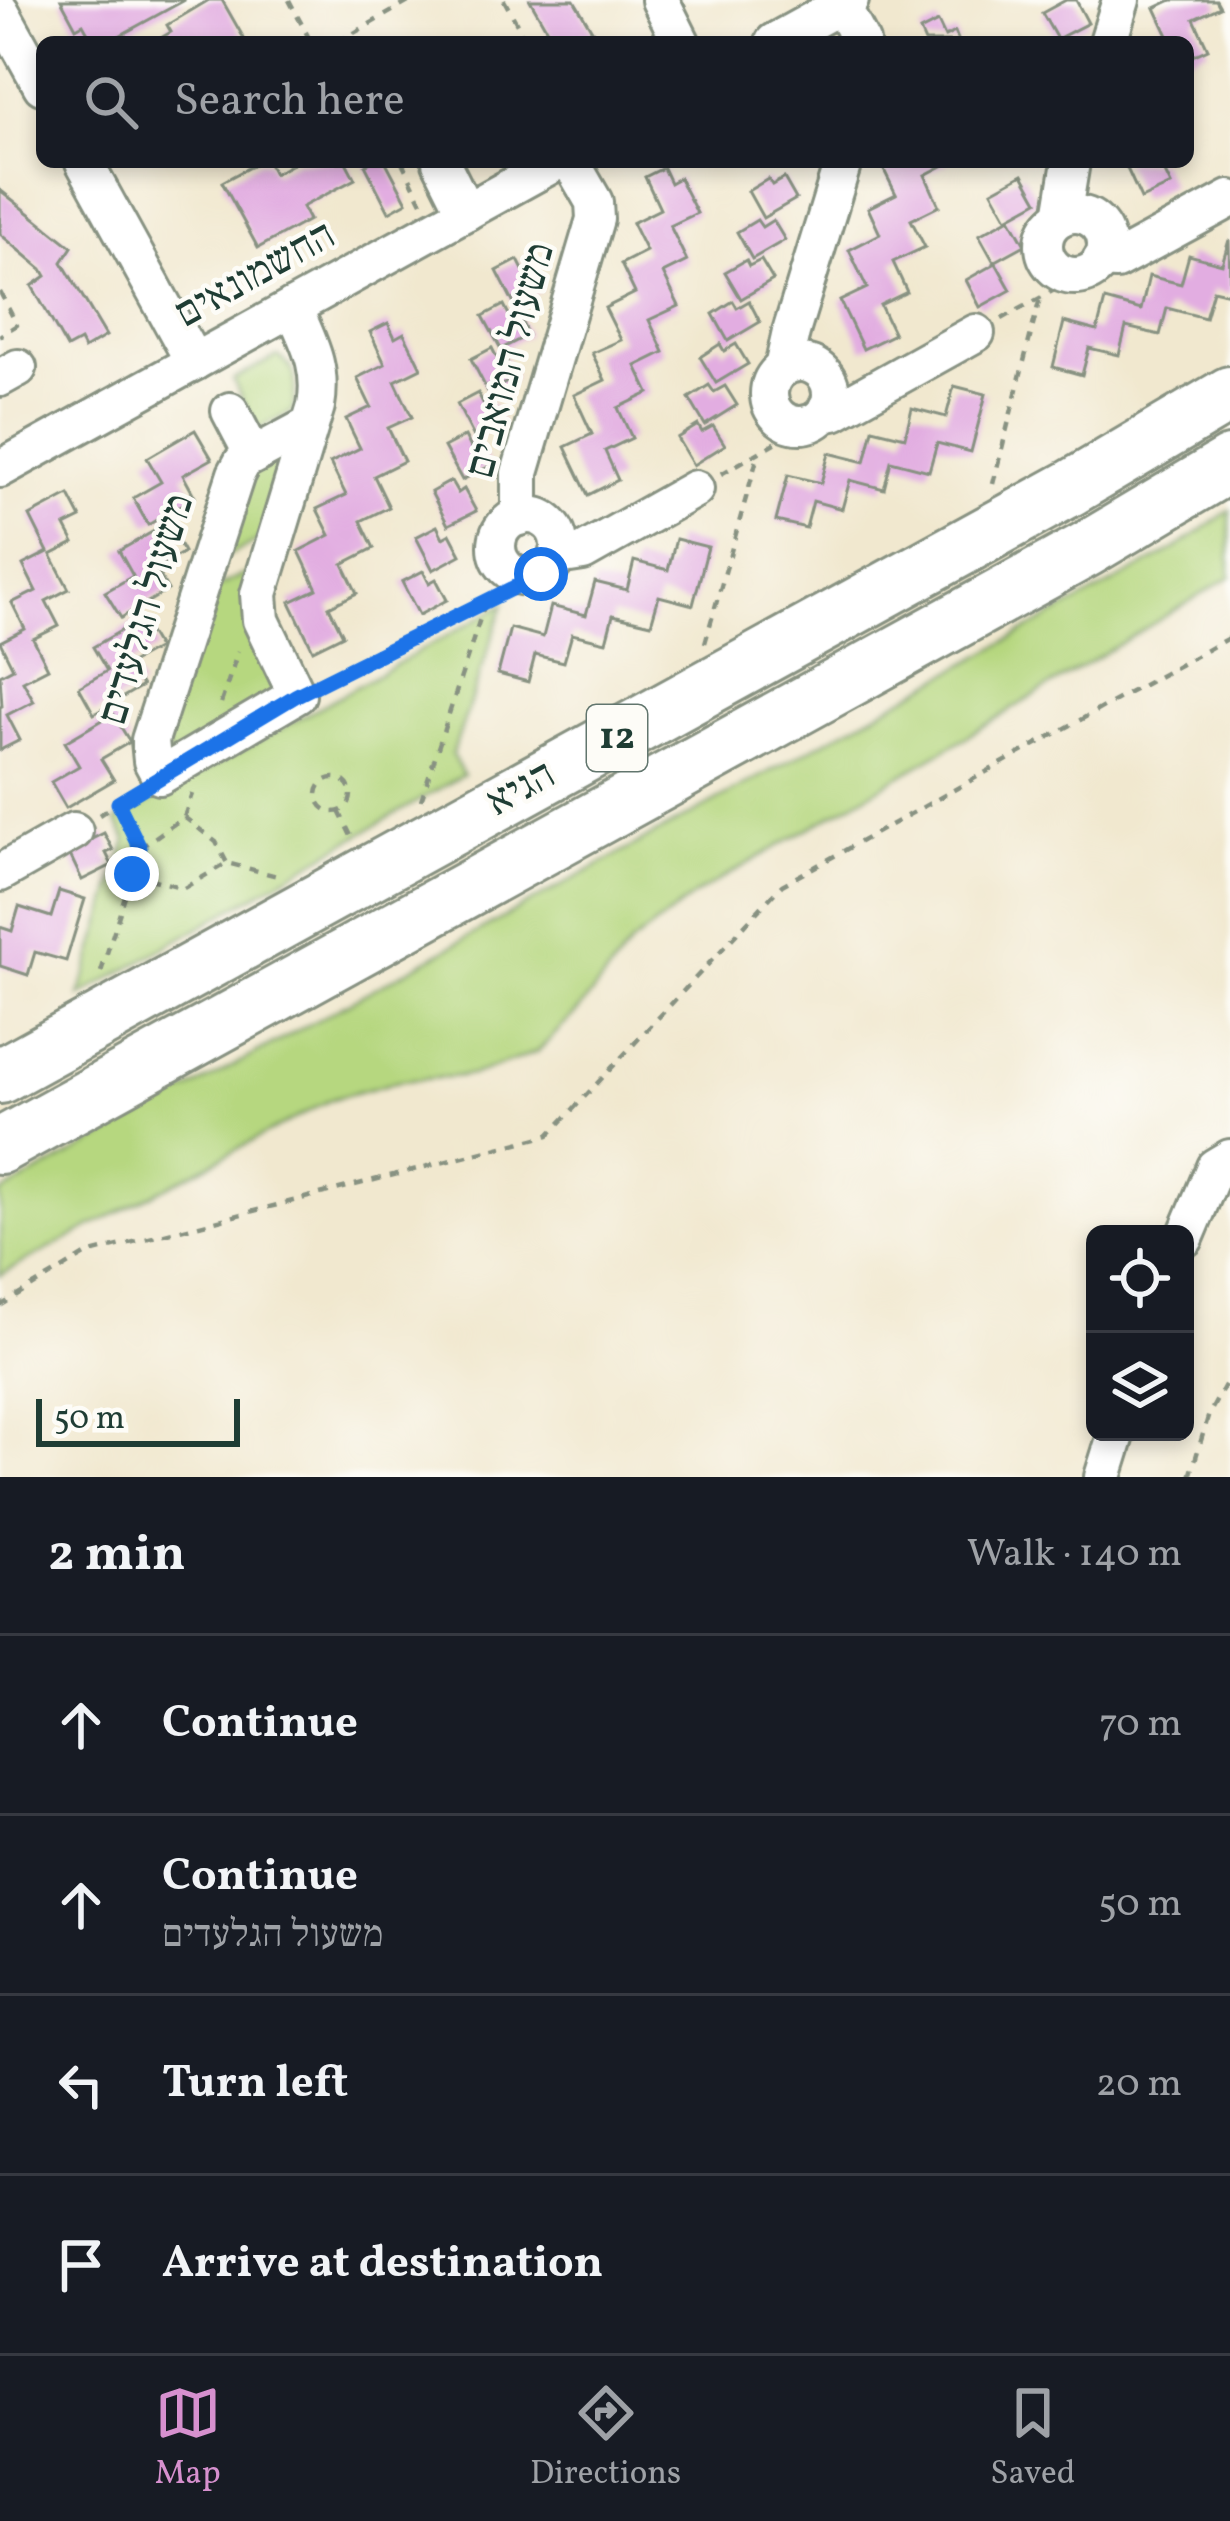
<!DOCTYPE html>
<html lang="en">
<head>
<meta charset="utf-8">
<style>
  :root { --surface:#171b24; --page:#20242c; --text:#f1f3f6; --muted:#9ea1a6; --line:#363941; --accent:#d690ce }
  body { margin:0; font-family:Vollkorn,"Frank Ruhl Libre",serif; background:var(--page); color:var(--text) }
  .controls { position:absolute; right:36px; bottom:36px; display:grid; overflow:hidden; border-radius:18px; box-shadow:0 6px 18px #0003 }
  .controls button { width:108px; height:108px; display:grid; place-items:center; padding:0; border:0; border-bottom:3px solid var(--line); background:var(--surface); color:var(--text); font:60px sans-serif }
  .scale { position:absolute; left:36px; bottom:30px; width:204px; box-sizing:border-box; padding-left:12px; border:6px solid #1f3d34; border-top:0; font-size:33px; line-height:42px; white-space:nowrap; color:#1f3d34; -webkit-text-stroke:9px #fdfcf7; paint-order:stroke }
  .stop { position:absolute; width:36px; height:36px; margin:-27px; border:9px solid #1a73e8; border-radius:50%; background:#fff }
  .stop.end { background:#1a73e8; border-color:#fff; box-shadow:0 3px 12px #0008 }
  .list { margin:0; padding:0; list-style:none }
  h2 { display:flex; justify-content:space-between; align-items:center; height:156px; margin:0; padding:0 48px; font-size:51px }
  h2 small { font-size:39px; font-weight:400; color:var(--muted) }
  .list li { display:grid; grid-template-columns:78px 1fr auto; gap:36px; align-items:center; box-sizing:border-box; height:180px; padding:0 48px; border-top:3px solid var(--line) }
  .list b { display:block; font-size:45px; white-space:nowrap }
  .list p { margin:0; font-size:39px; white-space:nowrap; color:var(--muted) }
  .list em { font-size:39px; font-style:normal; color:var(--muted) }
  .icon { flex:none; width:66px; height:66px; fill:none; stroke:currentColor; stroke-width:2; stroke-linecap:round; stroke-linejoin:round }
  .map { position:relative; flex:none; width:1230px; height:1477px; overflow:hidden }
  .search { position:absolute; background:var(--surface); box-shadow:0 6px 18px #0003; left:36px; right:36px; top:36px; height:132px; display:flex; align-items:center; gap:30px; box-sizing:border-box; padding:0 42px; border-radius:18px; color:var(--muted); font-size:45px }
  .sheet { height:876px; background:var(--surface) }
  nav { display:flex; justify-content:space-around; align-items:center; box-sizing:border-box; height:168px; border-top:3px solid var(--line); background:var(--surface); font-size:33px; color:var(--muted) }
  nav a { display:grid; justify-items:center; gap:6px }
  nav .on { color:var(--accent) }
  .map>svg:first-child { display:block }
  .green { fill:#b6d77f; stroke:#6a8a5a; stroke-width:3 }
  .building { fill:#e2ade1 }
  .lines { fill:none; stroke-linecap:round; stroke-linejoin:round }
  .minor-casing { stroke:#889282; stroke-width:42 }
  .highway-casing { stroke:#889282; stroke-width:60 }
  .path { stroke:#889282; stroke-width:4.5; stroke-dasharray:9 9; stroke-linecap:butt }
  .minor { stroke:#fff; stroke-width:36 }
  .highway { stroke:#fff; stroke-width:54 }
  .route { stroke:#1a73e8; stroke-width:15 }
  .labels { text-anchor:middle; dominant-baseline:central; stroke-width:9; stroke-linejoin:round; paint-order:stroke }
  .shield { fill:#fdfcf7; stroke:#62766e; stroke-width:3 }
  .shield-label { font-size:39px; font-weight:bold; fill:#1f3d34 }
  .street-label { font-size:42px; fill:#1f3d34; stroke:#fdfcf7 }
</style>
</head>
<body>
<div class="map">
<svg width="1230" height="1477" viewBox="0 0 1230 1477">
  <rect width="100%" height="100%" fill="#fdfcf7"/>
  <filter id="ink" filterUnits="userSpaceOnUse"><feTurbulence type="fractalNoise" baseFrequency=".00833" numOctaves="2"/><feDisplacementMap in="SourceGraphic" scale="24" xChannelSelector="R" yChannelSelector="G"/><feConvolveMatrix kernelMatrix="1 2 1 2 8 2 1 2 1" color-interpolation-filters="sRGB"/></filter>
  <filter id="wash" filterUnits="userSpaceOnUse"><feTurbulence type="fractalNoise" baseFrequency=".004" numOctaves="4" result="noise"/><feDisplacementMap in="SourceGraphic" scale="48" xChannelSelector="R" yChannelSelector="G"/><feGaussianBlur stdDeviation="2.7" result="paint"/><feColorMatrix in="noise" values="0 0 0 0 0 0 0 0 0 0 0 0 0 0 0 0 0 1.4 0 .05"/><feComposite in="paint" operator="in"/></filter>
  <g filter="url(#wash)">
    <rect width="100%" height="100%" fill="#f1e8cf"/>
    <!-- green -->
    <g class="green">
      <path d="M278,356C302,373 294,384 293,411L256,430L233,380Z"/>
      <path d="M287,456L259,541L218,560L248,475Z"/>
      <path d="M1230,510V577L951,746L699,892L631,944L580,1009L537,1052L473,1075L400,1081L332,1099L0,1275V1194L1175,549Z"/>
      <path d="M251,572L281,691L170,758L163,732L210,590Z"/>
      <path d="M504,604L452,755L463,775L80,996L127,840L116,821Z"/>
    </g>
    <g id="blocks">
      <!-- building -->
      <g class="building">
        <path d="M61,0H185L108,42H93L83,24L76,28Z"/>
        <path d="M209,0H222L246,42H154L171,32L167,25Z"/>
        <path d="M530,0H574L599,42H554Z"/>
        <path d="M1066,0H1076L1088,23L1057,39L1042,13Z"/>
        <path d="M1172,0H1216L1220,7L1194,19L1208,49L1188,58V42H1171L1155,8Z"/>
        <path d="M938,22L945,37L955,32L959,42H925L920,31Z"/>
        <path d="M259,162H268L274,174L296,162H346L355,179L302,207L309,220L258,248L222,182Z"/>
        <path d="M371,162H386L407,202L389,212L365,165Z"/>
        <path d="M880,162H950L925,175L939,206L911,220L925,247L893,262L907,292L880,305L894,334L863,349L840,301L867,288L849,250L880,234L868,208L896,194Z"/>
        <path d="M1124,162H1160L1171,185L1141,199Z"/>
        <path d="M663,168L670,183L679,178L697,213L670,226L687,261L663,273L679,306L649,320L664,352L636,366L649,393L618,408L632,438L605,451L618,480L588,495L565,447L592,434L574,395L605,380L592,353L621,340L605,308L635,293L621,264L646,251L632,223L660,209L645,177Z"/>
        <path d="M1023,174L1038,201L1007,218L992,191Z"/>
        <path d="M784,178L796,199L763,218L748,191L768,179L772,185Z"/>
        <path d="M0,190L72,247L62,262L106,336L84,349L80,341L67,348L32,286L46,276L42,269L0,234Z"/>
        <path d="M1010,218L1025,245L994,262L979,235Z"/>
        <path d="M757,220L762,227L773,220L785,240L752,259L737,232Z"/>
        <path d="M1229,240L1230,294L1213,290L1205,318L1167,308L1160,335L1126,327L1119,355L1089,348L1082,375L1053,367L1064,322L1097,331L1105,300L1141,310L1149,276L1181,284L1189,255L1222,264Z"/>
        <path d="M518,260L524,272L531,268L542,290L514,304L497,271Z"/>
        <path d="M746,260L749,266L761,260L773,280L741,299L725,272Z"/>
        <path d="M996,263L1011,290L980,307L966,280Z"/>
        <path d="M733,301L737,308L749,301L760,322L728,341L713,314Z"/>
        <path d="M504,305L510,317L517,313L528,335L501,349L483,316Z"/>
        <path d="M388,323L395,338L404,333L421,368L395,381L412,417L388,428L404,461L374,476L389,507L361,521L374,548L343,564L357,593L329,607L343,635L313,650L290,602L317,589L299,551L330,535L317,509L346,495L330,463L360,448L346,419L371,407L357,378L385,364L370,332Z"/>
        <path d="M720,344L724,351L736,344L748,364L716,383L700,357Z"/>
        <path d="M492,348L498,360L504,356L515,378L488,392L471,359Z"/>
        <path d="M709,385L714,392L725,386L737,405L705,425L689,398Z"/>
        <path d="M954,386L986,394L971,452L937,443L929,471L891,461L884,489L850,480L842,509L813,501L806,528L776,521L788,475L821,483L829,453L865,462L873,429L905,437L912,408L946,417Z"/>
        <path d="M478,393L484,405L491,402L502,423L474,437L457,404Z"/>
        <path d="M698,425L702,432L713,426L725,445L693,465L677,438Z"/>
        <path d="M195,430L212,459L183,475L195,497L148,525L133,498L161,482L147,458Z"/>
        <path d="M465,436L471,448L478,444L490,466L462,480L444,447Z"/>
        <path d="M451,481L458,493L464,489L476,511L448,525L431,492Z"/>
        <path d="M69,495L81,518L65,526L74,543L51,555L69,589L46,601L59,626L33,639L48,668L23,681L34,701L7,715L20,740L0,750V707L2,706L0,675L13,668L0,642L25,629L12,603L36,591L23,565L48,552L30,516Z"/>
        <path d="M168,523L184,552L156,569L168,590L121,618L105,592L133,576L119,551Z"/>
        <path d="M437,526L443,538L450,534L461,555L433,570L416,537Z"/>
        <path d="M676,539L708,547L693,605L659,596L651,624L613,615L606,642L572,634L564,662L535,655L528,682L498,674L510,628L543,637L551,606L586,615L595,582L627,590L634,561L668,570Z"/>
        <path d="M423,571L429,583L436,579L447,600L419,615L402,582Z"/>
        <path d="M141,619L158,648L129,664L142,686L94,714L79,687L107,671L93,647Z"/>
        <path d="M113,714L130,742L101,759L114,780L66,808L51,782L79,766L65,742Z"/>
        <path d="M104,833L113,850L106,853L112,865L82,880L68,851Z"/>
        <path d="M59,891L85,899L66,961L35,952L28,975L0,966V927L12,931L19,907L51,917Z"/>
      </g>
    </g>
  </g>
  <g filter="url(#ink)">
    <use href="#blocks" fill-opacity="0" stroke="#889282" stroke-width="3"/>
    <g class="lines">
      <defs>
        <g id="minor">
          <path d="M660,0L681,42"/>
          <path d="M841,5L861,42"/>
          <path d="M0,10L42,86"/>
          <path d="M774,42L850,0"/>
          <path d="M1108,42L1121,0"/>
          <path d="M84,162L194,362"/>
          <path d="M441,162L466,212"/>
          <circle cx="1075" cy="245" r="31"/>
          <path d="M1062,217L1071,162"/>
          <path d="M1101,260L1116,261L1230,199"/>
          <path d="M293,307C308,342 323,366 316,406L259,594L261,620L297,695L160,776L152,761L150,740L236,474L243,461L310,425"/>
          <circle cx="800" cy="394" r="31"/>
          <path d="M783,368L791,332L843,162"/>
          <path d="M0,378L18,368"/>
          <path d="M827,408L834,412L976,333"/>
          <path d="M230,411L253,455"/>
          <path d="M0,469L556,162"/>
          <circle cx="528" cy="546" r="31"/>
          <path d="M520,517V473L595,219L594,202L571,162"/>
          <path d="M557,556L583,552L695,489"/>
          <path d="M0,873L74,831"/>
          <path d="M1185,1238L1215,1167L1230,1158"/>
          <path d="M1103,1477L1117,1432"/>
        </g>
        <g id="highway">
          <path d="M0,1076L1071,488L1230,394"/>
          <path d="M0,1146L1087,549L1230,464"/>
        </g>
      </defs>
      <!-- minor casing -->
      <use href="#minor" class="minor-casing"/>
      <!-- highway casing -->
      <use href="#highway" class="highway-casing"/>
      <!-- path -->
      <g class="path">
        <path d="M289,0L311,42"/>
        <path d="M504,0L527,42"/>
        <path d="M338,42L412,0"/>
        <path d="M402,162L422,202"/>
        <path d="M0,292L17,325L1,335L2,338"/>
        <path d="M1002,319L1076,278"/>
        <path d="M721,474L805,426"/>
        <path d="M993,484L1040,298"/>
        <path d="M705,643L759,452"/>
        <path d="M324,681L532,577"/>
        <path d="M221,703L238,651"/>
        <circle cx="334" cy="795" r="17"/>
        <path d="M421,800L486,600"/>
        <path d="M339,811L352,838"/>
        <path d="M99,815L135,792"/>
        <path d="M184,817L216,842L227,863"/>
        <path d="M140,848L184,817L192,794"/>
        <path d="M132,874L184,888L227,863L277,876"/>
        <path d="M101,972L140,848L118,803"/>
        <path d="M0,1306L87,1254L549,1135L782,885L1230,637"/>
        <path d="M1190,1477L1209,1414L1230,1376"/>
      </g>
      <!-- minor -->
      <use href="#minor" class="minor"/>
      <!-- highway -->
      <use href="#highway" class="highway"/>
    </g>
  </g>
  <g class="lines" filter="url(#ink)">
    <!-- route -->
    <path class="route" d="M132,874L140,848L118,803L297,695L541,574"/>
  </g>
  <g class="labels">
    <!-- shield labels -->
    <rect class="shield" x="587" y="705" width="60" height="66" rx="9"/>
    <g class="shield-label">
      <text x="617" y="738">12</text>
    </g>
    <!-- street labels -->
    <g class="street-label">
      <text transform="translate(256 276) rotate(-29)">החשמונאים</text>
      <text transform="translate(512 361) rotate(-75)">משעול המואבים</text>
      <text transform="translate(148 610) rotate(-73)">משעול הגלעדים</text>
      <text transform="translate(522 790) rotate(-29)">הגיא</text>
    </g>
  </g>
</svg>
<div class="controls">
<button><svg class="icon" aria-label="locate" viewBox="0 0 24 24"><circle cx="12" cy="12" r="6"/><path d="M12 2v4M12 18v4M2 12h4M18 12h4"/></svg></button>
<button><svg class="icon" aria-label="layers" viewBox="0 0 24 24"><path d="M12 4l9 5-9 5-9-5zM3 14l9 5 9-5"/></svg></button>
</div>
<div class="scale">50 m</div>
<div class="stop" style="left:541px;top:574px"></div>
<div class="stop end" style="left:132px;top:874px"></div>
<div class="search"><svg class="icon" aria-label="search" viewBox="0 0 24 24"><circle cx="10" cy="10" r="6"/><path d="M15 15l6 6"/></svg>Search here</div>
</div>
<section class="sheet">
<h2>2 min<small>Walk · 140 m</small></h2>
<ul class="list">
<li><svg class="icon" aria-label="ahead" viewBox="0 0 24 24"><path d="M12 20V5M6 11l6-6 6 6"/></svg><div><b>Continue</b></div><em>70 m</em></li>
<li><svg class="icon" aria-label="ahead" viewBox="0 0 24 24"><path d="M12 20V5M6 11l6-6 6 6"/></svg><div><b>Continue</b><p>משעול הגלעדים</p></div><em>50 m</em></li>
<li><svg class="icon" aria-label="left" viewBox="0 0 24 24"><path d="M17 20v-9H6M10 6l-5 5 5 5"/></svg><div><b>Turn left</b></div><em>20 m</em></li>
<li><svg class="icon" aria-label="arrive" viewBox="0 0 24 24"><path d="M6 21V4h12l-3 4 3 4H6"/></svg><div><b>Arrive at destination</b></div></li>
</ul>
</section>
<nav>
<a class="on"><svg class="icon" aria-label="map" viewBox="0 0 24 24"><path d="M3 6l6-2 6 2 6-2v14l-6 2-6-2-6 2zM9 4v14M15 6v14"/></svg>Map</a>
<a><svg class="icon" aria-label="directions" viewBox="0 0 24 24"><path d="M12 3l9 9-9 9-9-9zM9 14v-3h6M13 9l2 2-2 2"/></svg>Directions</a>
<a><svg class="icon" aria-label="saved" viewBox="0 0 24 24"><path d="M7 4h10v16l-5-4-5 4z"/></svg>Saved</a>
</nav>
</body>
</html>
